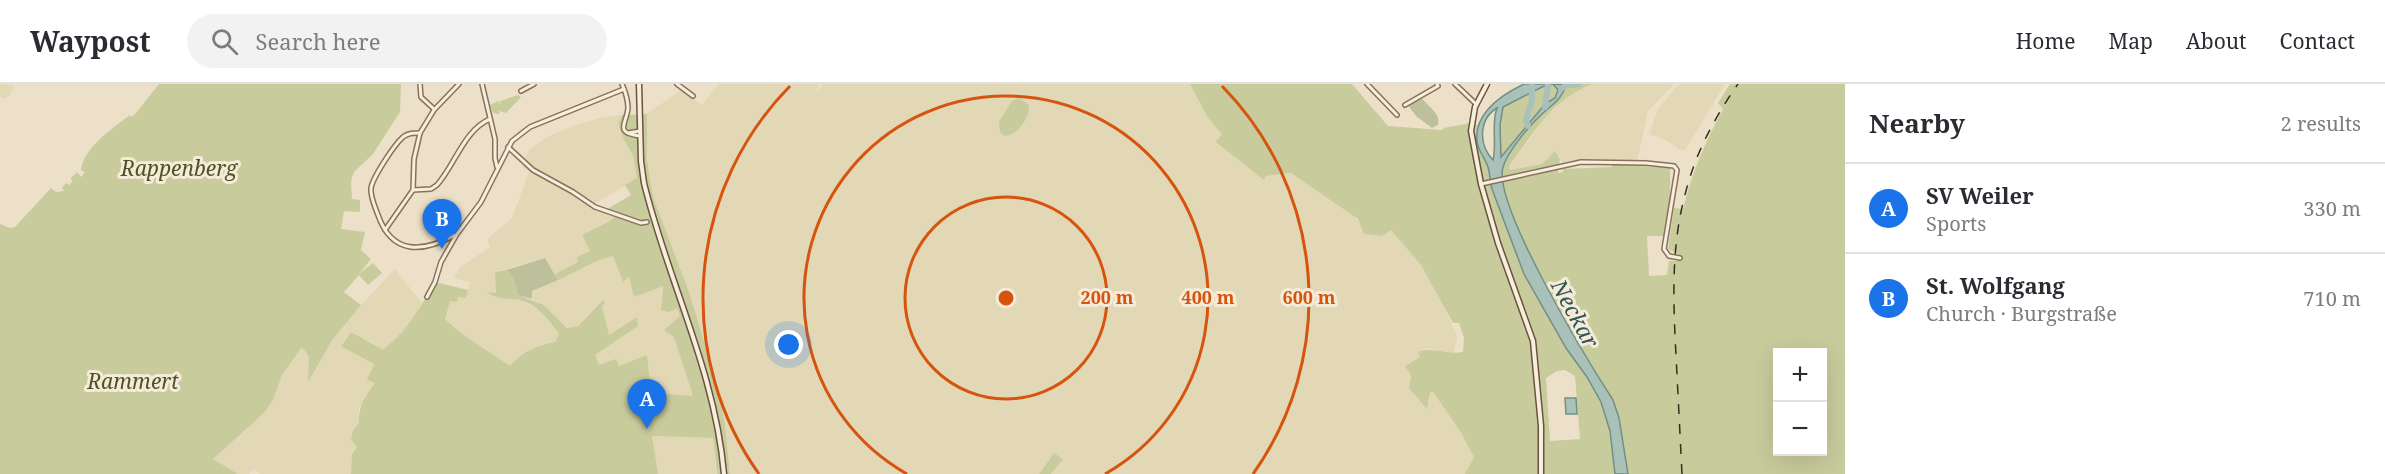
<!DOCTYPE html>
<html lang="en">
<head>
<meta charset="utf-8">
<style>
  :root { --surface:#fff; --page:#f2f2f3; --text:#2b2b33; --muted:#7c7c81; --line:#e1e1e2; --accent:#1a73e8 }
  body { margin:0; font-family:"Noto Serif",serif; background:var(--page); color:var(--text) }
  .controls { position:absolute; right:18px; bottom:18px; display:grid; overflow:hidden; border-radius:0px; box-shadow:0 6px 24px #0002 }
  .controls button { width:54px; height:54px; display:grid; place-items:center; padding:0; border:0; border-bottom:2px solid var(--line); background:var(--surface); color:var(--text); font:30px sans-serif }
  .you { position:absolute; left:789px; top:261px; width:21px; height:21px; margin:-15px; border:4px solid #fff; border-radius:50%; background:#1a73e8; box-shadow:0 0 0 9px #1a73e833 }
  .badge { display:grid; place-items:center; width:39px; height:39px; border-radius:50%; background:var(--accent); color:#fff; font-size:20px; font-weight:700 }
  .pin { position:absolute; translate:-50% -50px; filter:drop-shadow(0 2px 3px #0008) }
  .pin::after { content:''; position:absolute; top:32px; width:21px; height:18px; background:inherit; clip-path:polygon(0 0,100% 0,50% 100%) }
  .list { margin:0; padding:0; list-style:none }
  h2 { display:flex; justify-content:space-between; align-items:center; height:78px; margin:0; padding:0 24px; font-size:26px }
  h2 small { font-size:20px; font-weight:400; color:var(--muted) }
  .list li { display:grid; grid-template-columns:39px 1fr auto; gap:18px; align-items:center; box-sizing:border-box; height:90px; padding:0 24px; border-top:2px solid var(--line) }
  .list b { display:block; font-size:22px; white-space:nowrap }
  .list p { margin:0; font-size:20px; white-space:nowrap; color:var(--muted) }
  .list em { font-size:20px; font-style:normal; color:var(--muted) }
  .icon { flex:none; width:33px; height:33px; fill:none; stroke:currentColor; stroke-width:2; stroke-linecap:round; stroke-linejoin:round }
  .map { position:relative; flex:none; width:1845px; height:390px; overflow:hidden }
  header { display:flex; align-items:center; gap:36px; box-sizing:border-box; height:84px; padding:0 30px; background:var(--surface); border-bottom:2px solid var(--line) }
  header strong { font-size:28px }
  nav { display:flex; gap:33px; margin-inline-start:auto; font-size:21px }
  .search { width:420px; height:54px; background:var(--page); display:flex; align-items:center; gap:15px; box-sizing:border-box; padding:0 21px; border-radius:33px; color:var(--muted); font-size:22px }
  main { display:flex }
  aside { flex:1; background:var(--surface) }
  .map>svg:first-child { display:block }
  .farmland { fill:#e2d8b6 }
  .green { fill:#c8cb9c; fill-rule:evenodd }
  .cemetery { fill:#bec09b }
  .water { fill:#a9c1b9; stroke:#709086; stroke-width:1.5; fill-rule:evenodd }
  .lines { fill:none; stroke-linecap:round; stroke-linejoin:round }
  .river { stroke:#a9c1b9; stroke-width:6 }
  .minor-casing { stroke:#88725e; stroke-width:6 }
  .secondary-casing { stroke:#6a5341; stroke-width:7 }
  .minor { stroke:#f8eedc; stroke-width:3 }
  .secondary { stroke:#f8eedc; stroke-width:4 }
  .rail { stroke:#3a2b21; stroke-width:1.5; stroke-dasharray:10 10; stroke-linecap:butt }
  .ring { fill:none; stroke:#d7540e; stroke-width:3 }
  .labels { text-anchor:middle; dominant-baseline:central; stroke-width:6; stroke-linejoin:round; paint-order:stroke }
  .park-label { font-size:21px; font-style:italic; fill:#4c5528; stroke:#f5ebd8 }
  .water-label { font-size:22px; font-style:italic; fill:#315854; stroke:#f5ebd8 }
  .centre { fill:#d7540e; stroke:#f5ebd8; stroke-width:3 }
  .ring-label { font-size:18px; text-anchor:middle; font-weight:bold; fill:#d7540e; stroke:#f5ebd8; stroke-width:6; stroke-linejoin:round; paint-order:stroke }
</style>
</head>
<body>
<header>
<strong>Waypost</strong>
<div class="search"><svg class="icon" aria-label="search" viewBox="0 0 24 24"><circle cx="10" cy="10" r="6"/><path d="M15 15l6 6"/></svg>Search here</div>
<nav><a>Home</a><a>Map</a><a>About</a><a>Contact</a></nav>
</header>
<main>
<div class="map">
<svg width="1845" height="390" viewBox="0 0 1845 390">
  <rect width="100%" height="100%" fill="#ede0c8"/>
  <!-- farmland -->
  <g class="farmland">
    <path d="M0,0L14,1L10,11L5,15L0,12Z"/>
    <path d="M719,0H819L816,7L818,8L822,0H1190L1208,34L1266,92L1291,89L1352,130L1361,140L1386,149L1391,146L1421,181L1443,220L1457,252L1454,269L1427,264L1420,273L1405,282L1411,292L1409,304L1429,319L1430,307L1433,308L1460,347L1474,373L1468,384L1465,390H1051L1063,375L1054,369L1039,390H730L725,340L715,294L689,208L653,113L646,64L647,30L681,6L702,21Z"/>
    <path d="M1593,0H1674L1648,27L1638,74L1635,77L1574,76L1563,78L1555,67L1542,80L1510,87L1509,82L1547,31L1557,23L1566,12Z"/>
    <path d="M1679,0H1725L1685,66L1682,67L1666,56L1649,50L1658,25Z"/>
    <path d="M622,31L618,38L624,56L633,71L637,95L592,121L616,130L610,137L582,151L590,166L579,178L555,190L545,174L495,188L496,209H488L524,218L539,226L559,250L555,259L542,260L523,269L510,283L462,250L445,234L450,216L458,213L465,214L468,206L469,198L454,194L459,184L490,163L487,155L512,134L529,88L523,82L529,65L551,51L576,41L602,33Z"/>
    <path d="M613,172L623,198L628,192L630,195L663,201L661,211L677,223L680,232L674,252L693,312L651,309L647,272L619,283L599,282L595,271L638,242L637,233L609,251L602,222V216L581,239L573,244L565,242L544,221L533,216L531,207L599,176Z"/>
    <path d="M395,185L422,219L409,243L383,266L351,248L341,261L374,279L370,287L375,299L365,312L358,327L359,339L353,346L351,356L357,363L352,370L351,390H260L253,386L249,390H238L212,376L264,329L273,316L282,291L302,263L309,273V296L333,255L361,221Z"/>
    <path d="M651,352L713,354L716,390H658Z"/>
  </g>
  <!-- green -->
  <g class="green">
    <path d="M159,0H401L400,28L373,70L354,88L351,97L352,115L360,116V128L344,127L341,145L365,148L361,166L371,175L359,190L373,179L382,189L368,201L359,191L344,208L361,221L333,255L308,298L309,273L302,263L282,291L273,316L264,329L213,375L238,390H0V140L10,144L15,143L51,104L56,108L64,107L62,104L66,99L69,101L72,98L71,94L77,88L81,93L85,88L81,86C84,63 113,44 130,31L131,33L135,30Z"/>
    <path d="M1190,0H1352L1388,42L1442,46L1444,44L1470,39L1478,41C1476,64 1480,62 1488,82C1490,89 1490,98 1492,105L1524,190L1566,264L1587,293L1601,318L1610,347L1615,390H1465L1474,373L1460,347L1433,308H1430L1427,325L1409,304L1411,292L1405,282L1420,273L1418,268C1432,262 1447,271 1463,268L1464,254L1459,239H1453L1421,181L1391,146L1382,152L1364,150L1358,135L1291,89L1266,92L1264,96L1216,58L1222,50L1208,34ZM1565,286L1575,292L1580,355L1550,357L1546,294L1557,287Z"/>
    <path d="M1553,0L1559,6L1555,14L1545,20L1500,73V41L1503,23L1542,3Z"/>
    <path d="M1564,0H1593C1552,15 1534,48 1509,82L1510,86L1542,80L1555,67L1560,75L1558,89L1563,88V85L1612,83V80L1670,84V117L1665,152H1647L1649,192L1667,191L1669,177H1678V170L1668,165L1674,124L1683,125C1692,89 1705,58 1723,25L1718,19L1730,0H1845V390H1628L1619,334L1613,316C1589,279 1492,121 1503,83C1507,68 1529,43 1540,32C1544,28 1551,24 1554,20C1559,15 1562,7 1566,1ZM1778,268H1822V368H1778Z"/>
    <path d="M518,11L521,13L506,29L500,27L499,30L493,29L490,21L498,17L500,20V17Z"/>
    <path d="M1019,14L1029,21C1031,41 998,69 999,38L1012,17Z"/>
    <path d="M647,30V75L653,113L689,208L715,294L725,340L730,390H717L713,354L652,352L658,390H351L352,370L357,363L351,356L353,346L359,339C358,322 365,312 375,299L367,296L374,280L341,262L351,248L383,266C390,259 398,253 404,246C415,231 426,215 435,198L468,206L466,214L458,213L457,218L450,217L445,235L462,250L510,282C521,268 537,261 555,258L559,250C548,236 538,220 519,216C507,214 497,216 487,208L496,209L495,188L506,186L513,194L518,211L544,221L567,244L578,242L603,216L605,219L602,222L609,251L637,233L638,242L595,271L599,281L616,275L619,282L647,271L651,309L693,312L674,253L664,246L680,232L677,224L669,228L661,226L663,202L634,213L629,193L623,198L613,172L599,176L558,196L555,190L578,178L577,173L590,167L582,151L610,137L616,131L604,127L631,111L625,101L637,94L633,71L624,56L618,39L622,31Z"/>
    <path d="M1054,369L1063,375L1051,390H1039Z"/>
  </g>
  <!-- cemetery -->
  <g class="cemetery">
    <path d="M1422,14C1428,23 1441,29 1438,41L1432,44L1416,32L1408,21Z"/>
    <path d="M545,174L558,196L532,207V215L518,211L513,194L506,186Z"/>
  </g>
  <!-- water -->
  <g class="water">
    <path d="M1524,0H1553L1542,3L1503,23L1500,41L1501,73L1545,20L1555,14L1558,6L1553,0L1566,1C1562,16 1551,21 1541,31C1529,42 1508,67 1503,83C1492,120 1589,279 1613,316L1619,334L1628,390H1615L1610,347L1601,318L1587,293L1566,264L1524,190L1492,105C1490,98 1490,90 1488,83C1485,74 1478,67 1477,57C1474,29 1501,11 1524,0ZM1497,24C1491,39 1497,59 1493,76C1478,60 1479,35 1497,24Z"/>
    <path d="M1565,314H1576L1577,330H1566Z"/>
  </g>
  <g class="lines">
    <!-- river -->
    <g class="river">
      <path d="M1561,5L1566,1L1579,0"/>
      <path d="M1545,23L1548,0"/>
      <path d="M1528,42L1526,36L1532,16V0"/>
    </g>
    <defs>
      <g id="minor">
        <path d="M420,0L421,13L434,25"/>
        <path d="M482,0L495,55V74L497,83"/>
        <path d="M622,0C625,7 628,16 628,24C627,39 613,49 640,52"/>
        <path d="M677,0L693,12"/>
        <path d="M1367,0L1397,31"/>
        <path d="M1455,0L1476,20"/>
        <path d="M521,7L534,0"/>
        <path d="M1405,21L1438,2L1437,0"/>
        <path d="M420,49C413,49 408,49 403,53C394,61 373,93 371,104C370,112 375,123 378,131C392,171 422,169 455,151"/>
        <path d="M628,49L640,47"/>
        <path d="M508,63L533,86L573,108L595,123L641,139L647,138"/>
        <path d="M1481,100L1581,78L1646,79L1674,82L1677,86L1664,165L1669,172L1680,174"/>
        <path d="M413,106L431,105L437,101C455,81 464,46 490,35"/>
        <path d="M385,146L413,106L414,75L420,49L434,26L459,0"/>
        <path d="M427,213L435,198L441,178L457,150L481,118L512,57L530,43L624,5"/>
      </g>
      <g id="secondary">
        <path d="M639,0L641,77L644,99C668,198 715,286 724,390"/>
        <path d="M1487,0L1475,23L1471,47L1481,100L1498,159L1533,257L1541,342V390"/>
      </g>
    </defs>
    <!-- minor casing -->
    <use href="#minor" class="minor-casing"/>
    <!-- secondary casing -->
    <use href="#secondary" class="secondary-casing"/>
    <!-- minor -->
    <use href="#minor" class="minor"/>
    <!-- secondary -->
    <use href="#secondary" class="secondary"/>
    <!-- rail -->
    <path class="rail" d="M1682,390C1680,350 1678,311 1676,271C1673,216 1671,160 1686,107C1696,68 1715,33 1738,0"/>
  </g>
  <!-- distance rings -->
  <g class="ring">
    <circle cx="1006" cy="214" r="101"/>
    <path d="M907 390A202 202 0 1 1 1105 390"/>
    <path d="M759 390A303 303 0 0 1 790 2M1222 2A303 303 0 0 1 1253 390"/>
  </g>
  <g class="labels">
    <!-- park labels -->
    <g class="park-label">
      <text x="179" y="84">Rappenberg</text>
      <text x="133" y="297">Rammert</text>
    </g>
    <!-- water labels -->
    <g class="water-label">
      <text transform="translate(1576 229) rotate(61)">Neckar</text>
    </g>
  </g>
  <circle cx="1006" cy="214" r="9" class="centre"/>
  <g class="ring-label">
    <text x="1107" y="220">200 m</text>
    <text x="1208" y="220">400 m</text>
    <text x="1309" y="220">600 m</text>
  </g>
</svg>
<div class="controls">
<button>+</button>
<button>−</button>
</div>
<div class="you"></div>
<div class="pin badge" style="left:647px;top:345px">A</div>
<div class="pin badge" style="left:442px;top:165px">B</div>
</div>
<aside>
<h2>Nearby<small>2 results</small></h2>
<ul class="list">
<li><span class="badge">A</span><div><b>SV Weiler</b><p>Sports</p></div><em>330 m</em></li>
<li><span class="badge">B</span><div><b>St. Wolfgang</b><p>Church · Burgstraße</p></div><em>710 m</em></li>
</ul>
</aside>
</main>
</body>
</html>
